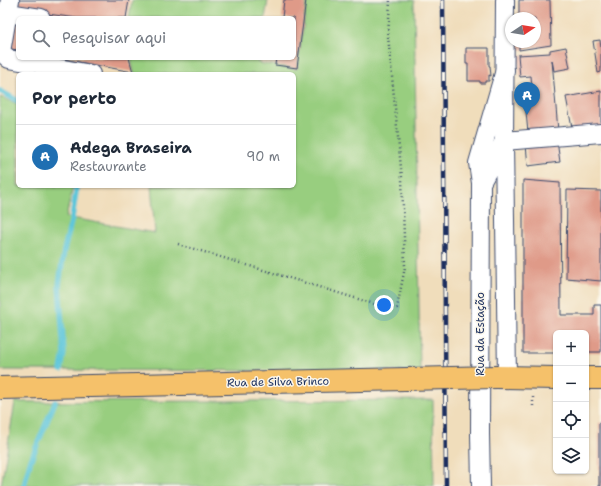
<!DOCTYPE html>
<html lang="pt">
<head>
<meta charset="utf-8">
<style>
  :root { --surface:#fff; --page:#f2f2f3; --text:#1f2937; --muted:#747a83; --line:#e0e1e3; --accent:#1f6fb2 }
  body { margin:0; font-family:"Shantell Sans",sans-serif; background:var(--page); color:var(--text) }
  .controls { position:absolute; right:12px; bottom:12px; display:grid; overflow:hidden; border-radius:6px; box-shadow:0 1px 3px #0004 }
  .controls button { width:36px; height:36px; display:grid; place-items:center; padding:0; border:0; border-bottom:1px solid var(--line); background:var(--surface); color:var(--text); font:20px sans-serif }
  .compass { position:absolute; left:505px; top:12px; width:36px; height:36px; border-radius:50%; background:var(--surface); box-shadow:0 1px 3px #0004; rotate:78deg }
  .you { position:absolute; left:384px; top:305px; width:14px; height:14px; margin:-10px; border:3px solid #fff; border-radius:50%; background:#1a73e8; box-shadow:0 0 0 6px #1a73e833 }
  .badge { display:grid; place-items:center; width:26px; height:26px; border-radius:50%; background:var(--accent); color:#fff; font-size:13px; font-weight:700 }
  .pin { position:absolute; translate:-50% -33px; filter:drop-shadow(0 1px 2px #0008) }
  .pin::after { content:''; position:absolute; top:21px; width:14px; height:12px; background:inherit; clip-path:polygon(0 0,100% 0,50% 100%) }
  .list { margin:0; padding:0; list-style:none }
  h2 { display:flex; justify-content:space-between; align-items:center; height:52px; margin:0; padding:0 16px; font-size:17px }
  h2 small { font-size:13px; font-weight:400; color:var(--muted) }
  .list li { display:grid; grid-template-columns:26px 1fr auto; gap:12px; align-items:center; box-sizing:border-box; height:64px; padding:0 16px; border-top:1px solid var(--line) }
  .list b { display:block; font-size:15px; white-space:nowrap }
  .list p { margin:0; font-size:13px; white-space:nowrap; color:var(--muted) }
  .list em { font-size:13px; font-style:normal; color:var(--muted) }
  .icon { flex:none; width:22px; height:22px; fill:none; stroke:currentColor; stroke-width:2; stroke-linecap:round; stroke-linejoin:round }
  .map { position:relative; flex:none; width:601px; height:486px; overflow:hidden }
  .search { position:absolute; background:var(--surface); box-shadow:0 1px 3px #0004; left:16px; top:16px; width:280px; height:44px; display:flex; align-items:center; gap:10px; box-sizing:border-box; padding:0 14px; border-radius:6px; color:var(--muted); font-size:15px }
  .panel { position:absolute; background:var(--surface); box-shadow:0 1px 3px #0004; left:16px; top:72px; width:280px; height:116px; border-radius:6px }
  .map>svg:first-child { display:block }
  .green { fill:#98ce7f; stroke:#5a7e6e }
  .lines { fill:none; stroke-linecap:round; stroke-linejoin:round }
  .stream { stroke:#5ec6da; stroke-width:5.5 }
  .building { fill:#df9a88 }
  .minor-casing { stroke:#3b496c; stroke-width:20 }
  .major-casing { stroke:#3b496c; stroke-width:24 }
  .path { stroke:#3b496c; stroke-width:2.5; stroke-dasharray:1 3; stroke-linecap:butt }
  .minor { stroke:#fff; stroke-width:18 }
  .major { stroke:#f5c16b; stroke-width:22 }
  .rail-casing { stroke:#1b2f5e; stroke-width:4.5 }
  .rail { stroke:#fbf7ec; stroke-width:3; stroke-dasharray:9; stroke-linecap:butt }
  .major-bridge-casing { stroke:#3b496c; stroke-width:24; stroke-linecap:butt }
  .major-bridge { stroke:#f5c16b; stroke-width:22 }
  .labels { text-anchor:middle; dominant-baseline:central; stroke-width:3; stroke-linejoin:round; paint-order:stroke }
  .street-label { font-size:11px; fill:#1b2f5e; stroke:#fbf7ec }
</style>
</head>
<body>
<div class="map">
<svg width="601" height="486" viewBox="0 0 601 486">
  <rect width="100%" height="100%" fill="#fbf7ec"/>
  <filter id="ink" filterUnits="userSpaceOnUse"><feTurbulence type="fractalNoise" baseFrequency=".025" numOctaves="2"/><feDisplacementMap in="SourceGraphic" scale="8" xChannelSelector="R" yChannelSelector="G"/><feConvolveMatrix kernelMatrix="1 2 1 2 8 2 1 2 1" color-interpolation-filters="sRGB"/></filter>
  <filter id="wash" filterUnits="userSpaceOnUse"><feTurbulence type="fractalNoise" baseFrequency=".012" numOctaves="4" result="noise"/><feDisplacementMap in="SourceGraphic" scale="16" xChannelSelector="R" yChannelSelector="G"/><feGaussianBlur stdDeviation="0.9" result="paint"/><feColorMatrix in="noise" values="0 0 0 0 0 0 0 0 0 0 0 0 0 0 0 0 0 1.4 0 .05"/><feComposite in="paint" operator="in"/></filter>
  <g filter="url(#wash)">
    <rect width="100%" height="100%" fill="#f0ddbb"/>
    <!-- green -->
    <g class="green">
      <path d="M132,0H268L265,18H129Z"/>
      <path d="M307,0H414L420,371L0,370V97L18,104V186H73L66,217L155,233L151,186H294V74H134L131,58H259L258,63L297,69Z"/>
      <path d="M433,400L434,486H1L15,402Z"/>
    </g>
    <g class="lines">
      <!-- stream -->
      <g class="stream">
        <path d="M0,91L18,101"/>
        <path d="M61,370L64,353L59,285L64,250L72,218L76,192V186"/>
        <path d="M24,486L30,462L55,402"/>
      </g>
    </g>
    <g id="blocks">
      <!-- building -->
      <g class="building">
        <path d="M19,0H129L126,18H77L18,10Z"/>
        <path d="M284,0H306L297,68L275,65L276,58H294V18H282Z"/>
        <path d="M519,0H550L551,45L519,50V42H535V18H519Z"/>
        <path d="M15,23H18V50L11,49Z"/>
        <path d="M600,40L601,49V72L598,73L593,41Z"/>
        <path d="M566,47L570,68L554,71L552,60L558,131L528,133L525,101L523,102L522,87H532L531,76L520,77L518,55L550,53V50Z"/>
        <path d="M466,48H489V66H490L491,76L489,75V81H485V83H480V81H468V64H466Z"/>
        <path d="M63,58H129L133,72L63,59Z"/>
        <path d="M601,91V128L573,133L566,97Z"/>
        <path d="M557,141L560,162L528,166L526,145Z"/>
        <path d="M523,180L560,183L561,315H594V305H601V352H586V333H556V353H523Z"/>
        <path d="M567,190L601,191V281L566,278Z"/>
        <path d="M601,422V486H599V423Z"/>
      </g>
    </g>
  </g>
  <g filter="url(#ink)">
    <use href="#blocks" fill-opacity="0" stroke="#3b496c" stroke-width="1"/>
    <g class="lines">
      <defs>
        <g id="minor">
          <path d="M10,0L1,52L9,59L91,74"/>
          <path d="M8,13L41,18"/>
          <path d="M481,183L504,141L505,0"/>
          <path d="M507,378L504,141L601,133"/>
          <path d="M481,486L480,434L481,183L478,163L505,70"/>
        </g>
        <g id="major">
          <path d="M496,377L556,378"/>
          <path d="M586,378H601"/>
        </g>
      </defs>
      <!-- minor casing -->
      <use href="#minor" class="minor-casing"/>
      <!-- major casing -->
      <use href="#major" class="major-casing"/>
      <!-- path -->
      <g class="path">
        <path d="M178,244L381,306L397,308L405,267L402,178L388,36L390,0"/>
        <path d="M533,397V409"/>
      </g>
      <!-- minor -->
      <use href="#minor" class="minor"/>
      <!-- major -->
      <use href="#major" class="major"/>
      <defs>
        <path id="rail" d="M443,0L446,486"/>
      </defs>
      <!-- rail casing -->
      <use href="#rail" class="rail-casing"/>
      <!-- rail -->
      <use href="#rail" class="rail"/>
      <defs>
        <path id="major-bridge" d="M0,388L496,377"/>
      </defs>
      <!-- major-bridge casing -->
      <use href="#major-bridge" class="major-bridge-casing"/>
      <!-- major-bridge -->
      <use href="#major-bridge" class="major-bridge"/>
    </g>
  </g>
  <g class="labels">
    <!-- street labels -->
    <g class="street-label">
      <text transform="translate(480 334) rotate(-90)">Rua da Estação</text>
      <text transform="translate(278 382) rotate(-1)">Rua de Silva Brinco</text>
    </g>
  </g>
</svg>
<div class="controls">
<button>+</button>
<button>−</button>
<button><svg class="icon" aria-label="locate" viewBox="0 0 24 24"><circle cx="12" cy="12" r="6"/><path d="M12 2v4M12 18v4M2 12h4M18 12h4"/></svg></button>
<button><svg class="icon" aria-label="layers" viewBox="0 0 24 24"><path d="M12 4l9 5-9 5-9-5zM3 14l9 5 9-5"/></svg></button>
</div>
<svg class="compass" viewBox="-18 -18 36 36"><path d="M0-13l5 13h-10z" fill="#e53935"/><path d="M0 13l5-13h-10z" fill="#747a83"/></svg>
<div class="you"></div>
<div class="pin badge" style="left:527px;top:115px">A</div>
<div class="search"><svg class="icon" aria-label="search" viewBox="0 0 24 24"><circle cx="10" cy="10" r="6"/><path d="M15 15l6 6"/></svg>Pesquisar aqui</div>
<section class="panel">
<h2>Por perto<small></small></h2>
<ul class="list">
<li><span class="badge">A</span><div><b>Adega Braseira</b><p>Restaurante</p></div><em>90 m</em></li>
</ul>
</section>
</div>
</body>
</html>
